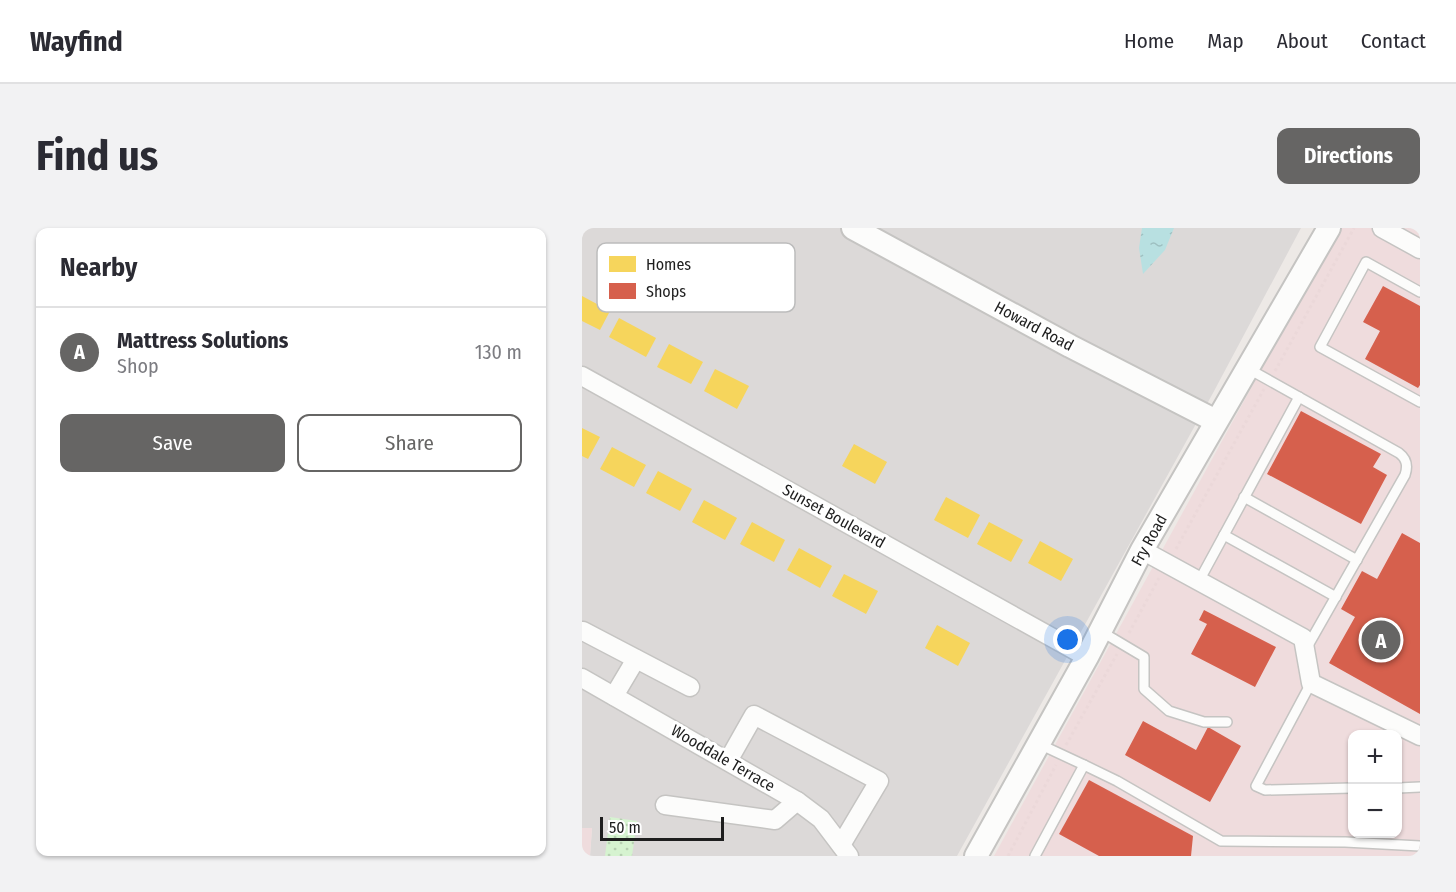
<!DOCTYPE html>
<html lang="en">
<head>
<meta charset="utf-8">
<style>
  :root { --surface:#fff; --page:#f2f2f3; --text:#2b2b33; --muted:#7c7c81; --line:#e1e1e2; --accent:#666564 }
  body { margin:0; font-family:"Fira Sans Condensed",sans-serif; background:var(--page); color:var(--text) }
  .controls { position:absolute; right:18px; bottom:18px; display:grid; overflow:hidden; border-radius:12px; box-shadow:0 2px 4px #0004 }
  .controls button { width:54px; height:54px; display:grid; place-items:center; padding:0; border:0; border-bottom:2px solid var(--line); background:var(--surface); color:var(--text); font:30px sans-serif }
  .scale { position:absolute; left:18px; bottom:15px; width:124px; box-sizing:border-box; padding-left:6px; border:3px solid #1e1e1e; border-top:0; font-size:16px; line-height:21px; white-space:nowrap; color:#1e1e1e; -webkit-text-stroke:4px #fff; paint-order:stroke }
  .you { position:absolute; left:486px; top:412px; width:21px; height:21px; margin:-15px; border:4px solid #fff; border-radius:50%; background:#1a73e8; box-shadow:0 0 0 9px #1a73e833 }
  .badge { display:grid; place-items:center; width:39px; height:39px; border-radius:50%; background:var(--accent); color:#fff; font-size:20px; font-weight:700 }
  .pin { position:absolute; translate:-50% -50%; border:3px solid #fff; box-shadow:0 2px 6px #0006 }
  .list { margin:0; padding:0; list-style:none }
  h2 { display:flex; justify-content:space-between; align-items:center; height:78px; margin:0; padding:0 24px; font-size:26px }
  h2 small { font-size:20px; font-weight:400; color:var(--muted) }
  .list li { display:grid; grid-template-columns:39px 1fr auto; gap:18px; align-items:center; box-sizing:border-box; height:90px; padding:0 24px; border-top:2px solid var(--line) }
  .list b { display:block; font-size:22px; white-space:nowrap }
  .list p { margin:0; font-size:20px; white-space:nowrap; color:var(--muted) }
  .list em { font-size:20px; font-style:normal; color:var(--muted) }
  .actions { display:flex; gap:12px; padding:18px 24px }
  .actions a { flex:1; padding:14px 0; border:2px solid var(--accent); border-radius:12px; text-align:center; font-size:21px; color:var(--accent) }
  .actions .main { background:var(--accent); color:#fff }
  .map { position:relative; flex:none; width:838px; height:628px; overflow:hidden; border-radius:12px }
  header { display:flex; align-items:center; gap:36px; box-sizing:border-box; height:84px; padding:0 30px; background:var(--surface); border-bottom:2px solid var(--line) }
  header strong { font-size:28px }
  nav { display:flex; gap:33px; margin-inline-start:auto; font-size:21px }
  .intro { display:flex; align-items:center; justify-content:space-between; box-sizing:border-box; height:144px; padding:0 36px }
  h1 { margin:0; font-size:42px }
  .button { padding:15px 27px; border-radius:12px; background:var(--accent); color:#fff; font-size:21px; font-weight:700 }
  main { display:flex; gap:36px; padding:0 36px }
  aside { flex:1; background:var(--surface); border-radius:12px; box-shadow:0 2px 4px #0004 }
  .map>svg:first-child { display:block }
  .residential { fill:#dcd9d8 }
  .commercial { fill:#efdcdd; fill-rule:evenodd }
  .park { fill:url(#park-dots) }
  .water { fill:url(#water-ripples) }
  .homes { fill:#f6d55c }
  .shops { fill:#d6604d }
  .lines { fill:none; stroke-linecap:round; stroke-linejoin:round }
  .service-casing { stroke:#c5c4c2; stroke-width:12 }
  .minor-casing { stroke:#c5c4c2; stroke-width:21 }
  .tertiary-casing { stroke:#c5c4c2; stroke-width:26 }
  .path { stroke:#ebd8d9; stroke-width:3; stroke-dasharray:3 3; stroke-linecap:butt }
  .service { stroke:#fcfcfb; stroke-width:9 }
  .minor { stroke:#fcfcfb; stroke-width:18 }
  .tertiary { stroke:#fcfcfb; stroke-width:22 }
  .labels { text-anchor:middle; dominant-baseline:central; stroke-width:6; stroke-linejoin:round; paint-order:stroke }
  .street-label { font-size:16px; fill:#1e1e1e; stroke:#fff }
  .key { fill:#fff; stroke:#bcbcbc; stroke-width:1.5 }
  .key-label { font-size:16px; fill:#1e1e1e }
</style>
</head>
<body>
<header>
<strong>Wayfind</strong>
<nav><a>Home</a><a>Map</a><a>About</a><a>Contact</a></nav>
</header>
<div class="intro"><h1>Find us</h1><a class="button">Directions</a></div>
<main>
<aside>
<h2>Nearby<small></small></h2>
<ul class="list">
<li><span class="badge">A</span><div><b>Mattress Solutions</b><p>Shop</p></div><em>130 m</em></li>
</ul>
<div class="actions"><a class="main">Save</a><a>Share</a></div>
</aside>
<div class="map">
<svg width="838" height="628" viewBox="0 0 838 628">
  <defs>
    <pattern id="park-dots" width="8" height="8" patternUnits="userSpaceOnUse" patternTransform="scale(1.5)"><rect width="8" height="8" fill="#d6f3d0"/><path d="M2 2h.1M6 6h.1" fill="none" stroke="#b7d0b2" stroke-width="1.8" stroke-linecap="round"/></pattern>
    <pattern id="water-ripples" width="26" height="14" patternUnits="userSpaceOnUse" patternTransform="scale(1.5)"><rect width="26" height="14" fill="#b8e0e1"/><path d="M2 4q2-2 4 0t4 0M15 11q2-2 4 0t4 0" fill="none" stroke="#9ec0c1"/></pattern>
  </defs>
  <rect width="100%" height="100%" fill="#ede9e6"/>
  <!-- residential -->
  <path class="residential" d="M0,0H719L631,165L375,628H8L10,600H0Z"/>
  <!-- commercial -->
  <g class="commercial">
    <path d="M757,0H838V628H412ZM770,506H816V606H770Z"/>
    <path d="M0,600H10L8,628H0Z"/>
  </g>
  <!-- park -->
  <path class="park" d="M28,589L55,593L50,628H23Z"/>
  <!-- water -->
  <path class="water" d="M560,0H592L583,22L561,46L557,20Z"/>
  <!-- homes -->
  <g class="homes">
    <path d="M0,68L28,83L18,102L0,93Z"/>
    <path d="M37,90L74,110L64,129L27,109Z"/>
    <path d="M87,116L121,134L109,156L75,139Z"/>
    <path d="M133,141L167,158L155,181L122,163Z"/>
    <path d="M0,200L18,209L6,231L0,228Z"/>
    <path d="M272,216L305,234L293,256L260,238Z"/>
    <path d="M30,219L64,237L52,259L18,241Z"/>
    <path d="M76,243L110,261L98,283L64,265Z"/>
    <path d="M364,269L398,287L386,310L352,292Z"/>
    <path d="M122,272L155,290L143,312L110,294Z"/>
    <path d="M170,294L203,312L192,334L158,316Z"/>
    <path d="M407,294L441,312L429,334L395,316Z"/>
    <path d="M458,313L491,331L479,353L446,335Z"/>
    <path d="M217,320L250,338L238,360L205,342Z"/>
    <path d="M262,346L296,363L284,386L250,368Z"/>
    <path d="M355,397L388,415L376,438L343,420Z"/>
  </g>
  <!-- shops -->
  <g class="shops">
    <path d="M801,58L838,78V157L836,160L783,131L798,103L781,94Z"/>
    <path d="M719,183L799,226L791,239L805,247L779,296L685,246Z"/>
    <path d="M820,305L838,315V486L747,435L773,389L759,381L780,343L795,351Z"/>
    <path d="M622,382L694,419L673,459L609,426L625,396L617,392Z"/>
    <path d="M561,493L614,522L626,499L659,518L628,574L543,527Z"/>
    <path d="M507,552L611,608L609,628H517L477,606Z"/>
  </g>
  <g class="lines">
    <defs>
      <g id="service">
        <path d="M838,64L784,34L738,119L838,174"/>
        <path d="M665,140L817,225C825,231 826,238 823,247L724,421"/>
        <path d="M662,269L775,332"/>
        <path d="M642,307L754,369"/>
        <path d="M617,353L717,169"/>
        <path d="M520,404L562,429V461L587,483L622,494H645"/>
        <path d="M729,455L674,558L683,562L770,560"/>
        <path d="M502,537L535,553L639,613L763,614L838,618"/>
        <path d="M816,560L838,559"/>
        <path d="M453,628L502,537L457,516"/>
      </g>
      <g id="minor">
        <path d="M800,0L838,21"/>
        <path d="M0,148L505,429"/>
        <path d="M560,322L721,410L729,455L838,508"/>
        <path d="M1,403L108,459"/>
        <path d="M0,450L215,573L239,591L267,628"/>
        <path d="M32,468L54,431"/>
        <path d="M146,533L172,487L297,553L259,617"/>
        <path d="M83,577L193,592L215,573"/>
      </g>
      <g id="tertiary">
        <path d="M271,0L488,118L634,193"/>
        <path d="M394,628L505,429L560,322L747,0"/>
      </g>
    </defs>
    <!-- service casing -->
    <use href="#service" class="service-casing"/>
    <!-- minor casing -->
    <use href="#minor" class="minor-casing"/>
    <!-- tertiary casing -->
    <use href="#tertiary" class="tertiary-casing"/>
    <!-- path -->
    <g class="path">
      <path d="M693,143L772,0"/>
      <path d="M594,321L682,161"/>
      <path d="M547,405L577,350"/>
      <path d="M484,517L535,426"/>
      <path d="M426,628L474,537"/>
    </g>
    <!-- service -->
    <use href="#service" class="service"/>
    <!-- minor -->
    <use href="#minor" class="minor"/>
    <!-- tertiary -->
    <use href="#tertiary" class="tertiary"/>
  </g>
  <g class="labels">
    <!-- street labels -->
    <g class="street-label">
      <text transform="translate(452 98) rotate(28)">Howard Road</text>
      <text transform="translate(252 288) rotate(29)">Sunset Boulevard</text>
      <text transform="translate(567 312) rotate(-61)">Fry Road</text>
      <text transform="translate(141 530) rotate(30)">Wooddale Terrace</text>
    </g>
  </g>
  <!-- legend -->
  <rect x="15" y="15" width="198" height="69" rx="9" class="key"/>
  <rect x="27" y="28" width="27" height="16" fill="#f6d55c"/>
  <rect x="27" y="55" width="27" height="16" fill="#d6604d"/>
  <g class="key-label">
    <text x="64" y="42">Homes</text>
    <text x="64" y="69">Shops</text>
  </g>
</svg>
<div class="controls">
<button>+</button>
<button>−</button>
</div>
<div class="scale">50 m</div>
<div class="you"></div>
<div class="pin badge" style="left:799px;top:412px">A</div>
</div>
</main>
</body>
</html>
